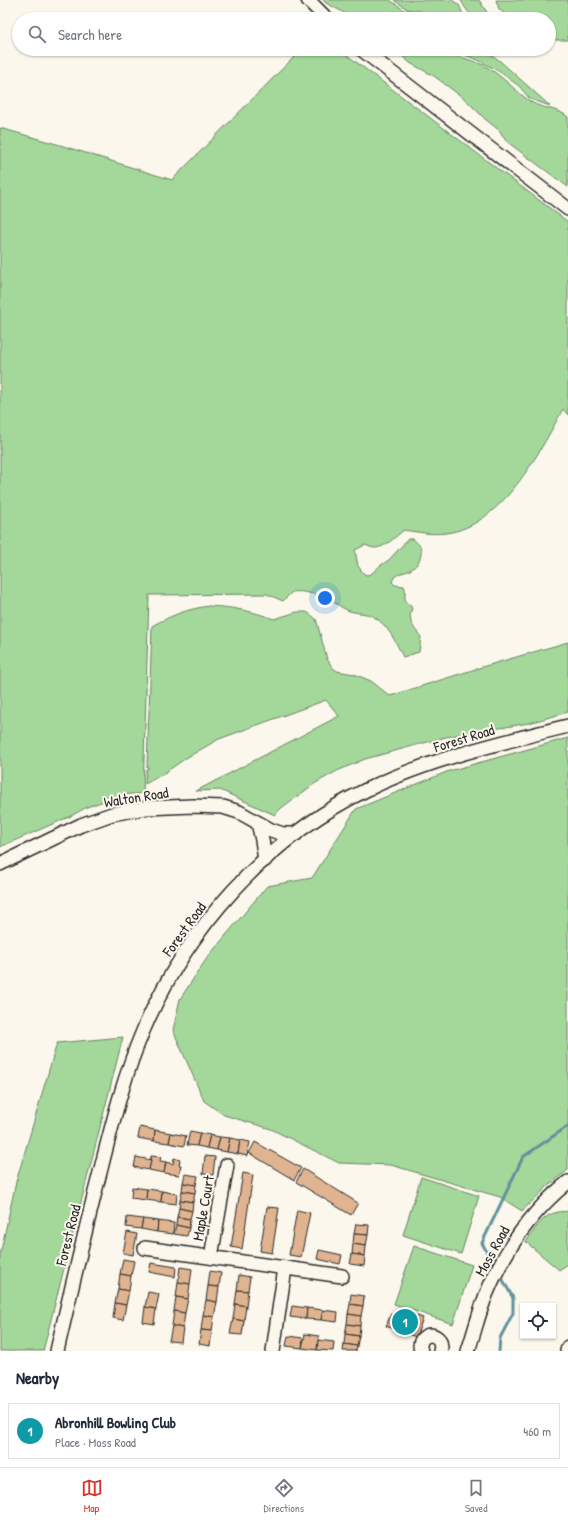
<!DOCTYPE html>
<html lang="en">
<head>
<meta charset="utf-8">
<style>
  :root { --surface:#fff; --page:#f2f2f3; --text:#1f2937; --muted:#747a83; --line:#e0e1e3; --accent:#d93025 }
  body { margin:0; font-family:"Patrick Hand",sans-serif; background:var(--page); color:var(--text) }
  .controls { position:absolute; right:12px; bottom:12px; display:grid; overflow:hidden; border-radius:0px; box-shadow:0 1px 3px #0004 }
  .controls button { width:36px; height:36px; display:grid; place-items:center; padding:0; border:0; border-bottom:1px solid var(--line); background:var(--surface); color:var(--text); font:20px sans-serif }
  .you { position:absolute; left:325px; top:598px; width:14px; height:14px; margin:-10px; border:3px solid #fff; border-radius:50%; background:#1a73e8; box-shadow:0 0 0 6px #1a73e833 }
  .badge { display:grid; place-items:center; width:26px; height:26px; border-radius:50%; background:var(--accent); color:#fff; font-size:13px; font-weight:700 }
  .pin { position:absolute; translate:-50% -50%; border:2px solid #fff; box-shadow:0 1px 4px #0006 }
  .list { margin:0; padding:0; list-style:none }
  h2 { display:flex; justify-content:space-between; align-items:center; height:52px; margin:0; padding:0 16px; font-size:17px }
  h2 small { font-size:13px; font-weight:400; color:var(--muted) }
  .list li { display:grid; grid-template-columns:26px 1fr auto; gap:12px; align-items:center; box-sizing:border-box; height:56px; margin:0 8px 8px; padding:0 8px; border:1px solid var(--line); border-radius:0px }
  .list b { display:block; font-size:15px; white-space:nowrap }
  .list p { margin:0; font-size:13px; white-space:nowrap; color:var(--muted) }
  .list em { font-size:13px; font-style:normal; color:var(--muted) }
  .icon { flex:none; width:22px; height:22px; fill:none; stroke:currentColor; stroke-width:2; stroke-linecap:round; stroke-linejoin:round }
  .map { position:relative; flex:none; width:568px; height:1351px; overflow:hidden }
  .search { position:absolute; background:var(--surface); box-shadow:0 1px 3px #0004; left:12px; right:12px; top:12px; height:44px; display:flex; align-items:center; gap:10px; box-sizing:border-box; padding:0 14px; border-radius:22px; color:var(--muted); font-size:15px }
  .sheet { height:116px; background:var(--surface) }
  nav { display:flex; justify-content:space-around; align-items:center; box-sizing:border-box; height:56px; border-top:1px solid var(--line); background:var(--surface); font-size:11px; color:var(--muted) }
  nav a { display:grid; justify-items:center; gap:2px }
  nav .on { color:var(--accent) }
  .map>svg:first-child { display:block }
  .green { fill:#a4d89b; stroke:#688263 }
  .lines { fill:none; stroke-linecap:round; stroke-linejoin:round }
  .stream { stroke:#63929b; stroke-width:3 }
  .building { fill:#e0b490; stroke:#2b2b2b }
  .minor-casing { stroke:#2b2b2b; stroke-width:16 }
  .minor { stroke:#fbf7ec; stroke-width:13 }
  .labels { text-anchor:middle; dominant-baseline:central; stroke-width:4; stroke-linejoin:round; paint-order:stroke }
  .street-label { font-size:15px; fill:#2b2b2b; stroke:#fbf7ec }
</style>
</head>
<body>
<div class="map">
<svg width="568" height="1351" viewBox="0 0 568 1351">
  <rect width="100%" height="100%" fill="#fbf7ec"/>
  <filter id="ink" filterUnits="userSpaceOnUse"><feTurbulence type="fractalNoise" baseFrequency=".025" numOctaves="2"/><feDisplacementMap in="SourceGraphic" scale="8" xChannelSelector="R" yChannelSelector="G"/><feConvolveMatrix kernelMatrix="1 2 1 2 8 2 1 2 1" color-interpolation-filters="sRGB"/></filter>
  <g filter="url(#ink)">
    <!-- green -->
    <g class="green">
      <path d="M323,0H390L404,10L416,13L427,19H353L341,11L326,3Z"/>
      <path d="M394,0H452L459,5L465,19H431L421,11L407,9Z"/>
      <path d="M461,0H479L490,17L494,19C475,19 469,17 461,0Z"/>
      <path d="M496,0H568V40H554L549,38V19H511L499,9Z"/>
      <path d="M302,49H339L568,222V415L563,409C539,453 502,526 446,533C432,535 417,532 404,530C396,536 385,548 375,548C372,548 368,546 365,545L355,550L358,566L364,574L367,575L371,574L381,565L389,560L408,539H413C415,541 418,543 420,546C424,554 418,566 410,570C403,574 395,572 392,582L395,585L404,586L405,588V602L410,605L412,609C407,621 414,628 421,637L419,652L403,657C396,642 388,625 374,617C366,612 356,614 347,610C340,607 335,602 328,599C318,595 302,590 292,592L283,601L267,594L149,595L143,793L121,795L87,807L71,816L0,847V128L60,145L172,180Z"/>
      <path d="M394,49H452L453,52L457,56C466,59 475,61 483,65C501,74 515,91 531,102C542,109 558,108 568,117V187L506,141L500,131L485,119L466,100L434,76L410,63Z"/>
      <path d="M457,49H483L500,61L550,106L530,99L519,86L500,72L478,60L462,54Z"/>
      <path d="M209,606C232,607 252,611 274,619L297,612H307L316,619L327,659L332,667L337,671L354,674L371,681L390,696L482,667L568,642V712L529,723L446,737L365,759L337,771L314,784L280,809L275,815L220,790L196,791L339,716L326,700L219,739L186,758L163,774L145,784L146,769H148V767H147L152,626C172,615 187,609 209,606Z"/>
      <path d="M568,738V1170L549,1185L522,1211L500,1197L391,1165L339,1163L271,1129L224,1115L204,1101L173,1030L180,999L207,958L267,886L312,878L356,809L449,771Z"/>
      <path d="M123,1037L43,1351H0V1255L16,1182L57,1043Z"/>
      <path d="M421,1177L479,1196L461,1254L403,1235Z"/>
      <path d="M568,1211V1264L559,1270L526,1242C534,1230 542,1215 558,1212C561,1211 565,1212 568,1211Z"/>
      <path d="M414,1246L472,1265L453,1324L394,1304Z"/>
    </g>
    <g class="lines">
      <!-- stream -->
      <g class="stream">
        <path d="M495,1267L482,1243L523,1157L568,1126"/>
        <path d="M499,1351L500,1338L513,1313V1298L499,1273"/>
      </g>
    </g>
    <!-- building -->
    <g class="building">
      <path d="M140,1127L155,1130L154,1141L138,1138Z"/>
      <path d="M155,1130L171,1133L169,1143L154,1141Z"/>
      <path d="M190,1131L200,1133L197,1146L187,1145Z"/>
      <path d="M171,1133L186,1136L184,1146L169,1143Z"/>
      <path d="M200,1133L210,1135L207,1148L197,1146Z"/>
      <path d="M210,1135L220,1137L217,1150L207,1148Z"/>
      <path d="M220,1137L230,1138L227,1152L217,1150Z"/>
      <path d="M230,1138L240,1140L238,1154L227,1152Z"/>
      <path d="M240,1140L250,1142L247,1156L238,1154Z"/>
      <path d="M255,1142L301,1168L294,1180L249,1153Z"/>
      <path d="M151,1156L161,1157L160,1161L166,1162L164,1173L149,1170Z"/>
      <path d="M205,1156L215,1157L213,1175L203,1174Z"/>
      <path d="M136,1157L151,1160L149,1170L134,1167Z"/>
      <path d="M174,1158L180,1160L179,1165H181L179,1175L164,1173L166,1162L173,1164Z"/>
      <path d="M303,1169L358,1203L351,1215L296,1182Z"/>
      <path d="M243,1173L253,1175L242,1249L231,1247Z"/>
      <path d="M185,1174L198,1176L196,1185L183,1183Z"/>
      <path d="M183,1183L196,1185L195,1193L182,1191Z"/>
      <path d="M132,1187L147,1189L146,1200L131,1198Z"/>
      <path d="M147,1189L162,1191L161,1202L146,1200Z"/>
      <path d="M162,1191L177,1194L176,1204L161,1202Z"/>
      <path d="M182,1191L195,1193L193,1202L180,1200Z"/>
      <path d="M180,1200L193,1202L192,1211L179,1208Z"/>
      <path d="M267,1207L279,1208L272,1253L260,1251Z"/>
      <path d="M179,1208L192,1211L190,1219L177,1217Z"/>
      <path d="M297,1210L310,1213L301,1257L289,1255Z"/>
      <path d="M127,1217L143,1219L141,1229L126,1227Z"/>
      <path d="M177,1217L190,1219L189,1228L176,1225Z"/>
      <path d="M143,1219L158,1221L157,1232L141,1229Z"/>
      <path d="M158,1221L174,1223L173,1234L157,1232Z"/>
      <path d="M356,1224L369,1225L368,1235L354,1234Z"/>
      <path d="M176,1225L189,1228L187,1236L174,1234Z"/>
      <path d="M127,1232L137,1234L133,1255L123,1253Z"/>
      <path d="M354,1234L368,1235L366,1246L353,1244Z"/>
      <path d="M353,1244L366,1246L365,1256L352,1254Z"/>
      <path d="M319,1250L342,1255L340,1264L317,1259Z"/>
      <path d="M352,1254L365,1256L364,1266L350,1264Z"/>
      <path d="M123,1259L134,1261L131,1276L120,1274Z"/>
      <path d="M151,1263L176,1267L175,1277L149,1272Z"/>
      <path d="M180,1267L192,1269L190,1284L178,1282Z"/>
      <path d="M210,1271L221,1273L219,1287L208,1286Z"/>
      <path d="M120,1274L131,1276L129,1291L118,1289Z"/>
      <path d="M239,1275L250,1277L248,1291L237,1290Z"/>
      <path d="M178,1282L190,1284L188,1299L176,1297Z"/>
      <path d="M208,1286L219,1287L217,1302L206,1300Z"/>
      <path d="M118,1289L129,1291L126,1305L115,1303Z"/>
      <path d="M237,1290L248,1291L246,1306L235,1304Z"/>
      <path d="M148,1292L159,1294L156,1309L145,1307Z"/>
      <path d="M351,1294L364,1296L363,1306L350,1304Z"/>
      <path d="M176,1297L188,1299L185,1313L174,1311Z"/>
      <path d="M206,1300L217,1302L214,1317L203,1315Z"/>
      <path d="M115,1303L126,1305L123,1320L113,1318Z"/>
      <path d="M235,1304L246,1306L244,1321L233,1319Z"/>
      <path d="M350,1304L363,1306L361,1316L348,1314Z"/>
      <path d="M292,1306L307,1308L306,1319L290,1317Z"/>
      <path d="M145,1307L156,1309L154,1324L143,1322Z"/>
      <path d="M307,1308L323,1310L321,1320L306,1319Z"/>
      <path d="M323,1310L338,1312L337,1322L321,1320Z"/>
      <path d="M174,1311L185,1313L183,1328L172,1326Z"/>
      <path d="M403,1311L423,1318L416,1337L386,1326L391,1314L400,1318Z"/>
      <path d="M348,1314L361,1316L360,1326L347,1324Z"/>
      <path d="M203,1315L214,1317L212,1331L201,1330Z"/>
      <path d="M233,1319L244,1321L242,1335L230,1334Z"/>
      <path d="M347,1324L360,1326L359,1336L345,1334Z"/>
      <path d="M172,1326L183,1328L181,1342L169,1341Z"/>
      <path d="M201,1330L212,1331L210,1346L199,1344Z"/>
      <path d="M305,1334L319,1336L317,1350L302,1348Z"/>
      <path d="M345,1334L359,1336L357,1346L344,1344Z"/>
      <path d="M288,1336L303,1338L302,1348L286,1346Z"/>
      <path d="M318,1340L334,1342L333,1351L317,1350Z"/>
      <path d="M344,1344L357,1346L356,1351H343Z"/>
    </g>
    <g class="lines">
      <defs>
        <g id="minor">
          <path d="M308,0L327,19"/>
          <path d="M361,49L568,209"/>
          <path d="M258,823L262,840L265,860"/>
          <path d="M0,864L81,825L112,814L145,808L193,806L223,807L239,812L271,830L283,834H296"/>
          <path d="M145,1248L342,1276"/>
          <path d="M211,1257L227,1165"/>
          <path d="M57,1351C69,1298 82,1245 95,1192C109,1138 121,1083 143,1031C186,929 266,839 366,790C427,760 502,742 568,726"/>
          <path d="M273,1351L285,1268"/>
          <path d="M421,1351C416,1337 432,1329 440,1341L441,1348L440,1351"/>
          <path d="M468,1351C474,1333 479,1313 486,1295C504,1251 531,1212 568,1182"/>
          <path d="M567,1351L568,1347"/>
        </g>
      </defs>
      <!-- minor casing -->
      <use href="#minor" class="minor-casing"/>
      <!-- minor -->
      <use href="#minor" class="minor"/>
    </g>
  </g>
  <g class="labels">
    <!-- street labels -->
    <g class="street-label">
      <text transform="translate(464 738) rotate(-17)">Forest Road</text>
      <text transform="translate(136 797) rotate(-9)">Walton Road</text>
      <text transform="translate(184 929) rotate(-54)">Forest Road</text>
      <text transform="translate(203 1208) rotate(-80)">Maple Court</text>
      <text transform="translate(68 1235) rotate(-76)">Forest Road</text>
      <text transform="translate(492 1251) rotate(-61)">Moss Road</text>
    </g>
  </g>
</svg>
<div class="controls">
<button><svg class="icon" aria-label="locate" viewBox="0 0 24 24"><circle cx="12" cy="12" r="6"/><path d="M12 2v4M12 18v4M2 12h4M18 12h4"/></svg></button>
</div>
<div class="you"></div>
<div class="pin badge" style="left:405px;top:1322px;background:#0f9aa8">1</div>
<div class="search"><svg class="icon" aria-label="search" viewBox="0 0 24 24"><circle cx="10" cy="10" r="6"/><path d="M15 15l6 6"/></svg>Search here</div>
</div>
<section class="sheet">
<h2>Nearby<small></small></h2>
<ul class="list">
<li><span class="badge" style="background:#0f9aa8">1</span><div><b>Abronhill Bowling Club</b><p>Place · Moss Road</p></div><em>460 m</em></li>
</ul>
</section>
<nav>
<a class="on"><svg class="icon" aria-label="map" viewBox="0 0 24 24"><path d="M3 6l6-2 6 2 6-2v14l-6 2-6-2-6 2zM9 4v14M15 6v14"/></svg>Map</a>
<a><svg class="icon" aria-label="directions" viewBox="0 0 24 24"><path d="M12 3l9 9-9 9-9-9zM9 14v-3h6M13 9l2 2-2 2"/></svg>Directions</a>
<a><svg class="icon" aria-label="saved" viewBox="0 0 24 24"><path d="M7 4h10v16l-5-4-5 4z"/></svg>Saved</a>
</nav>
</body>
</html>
